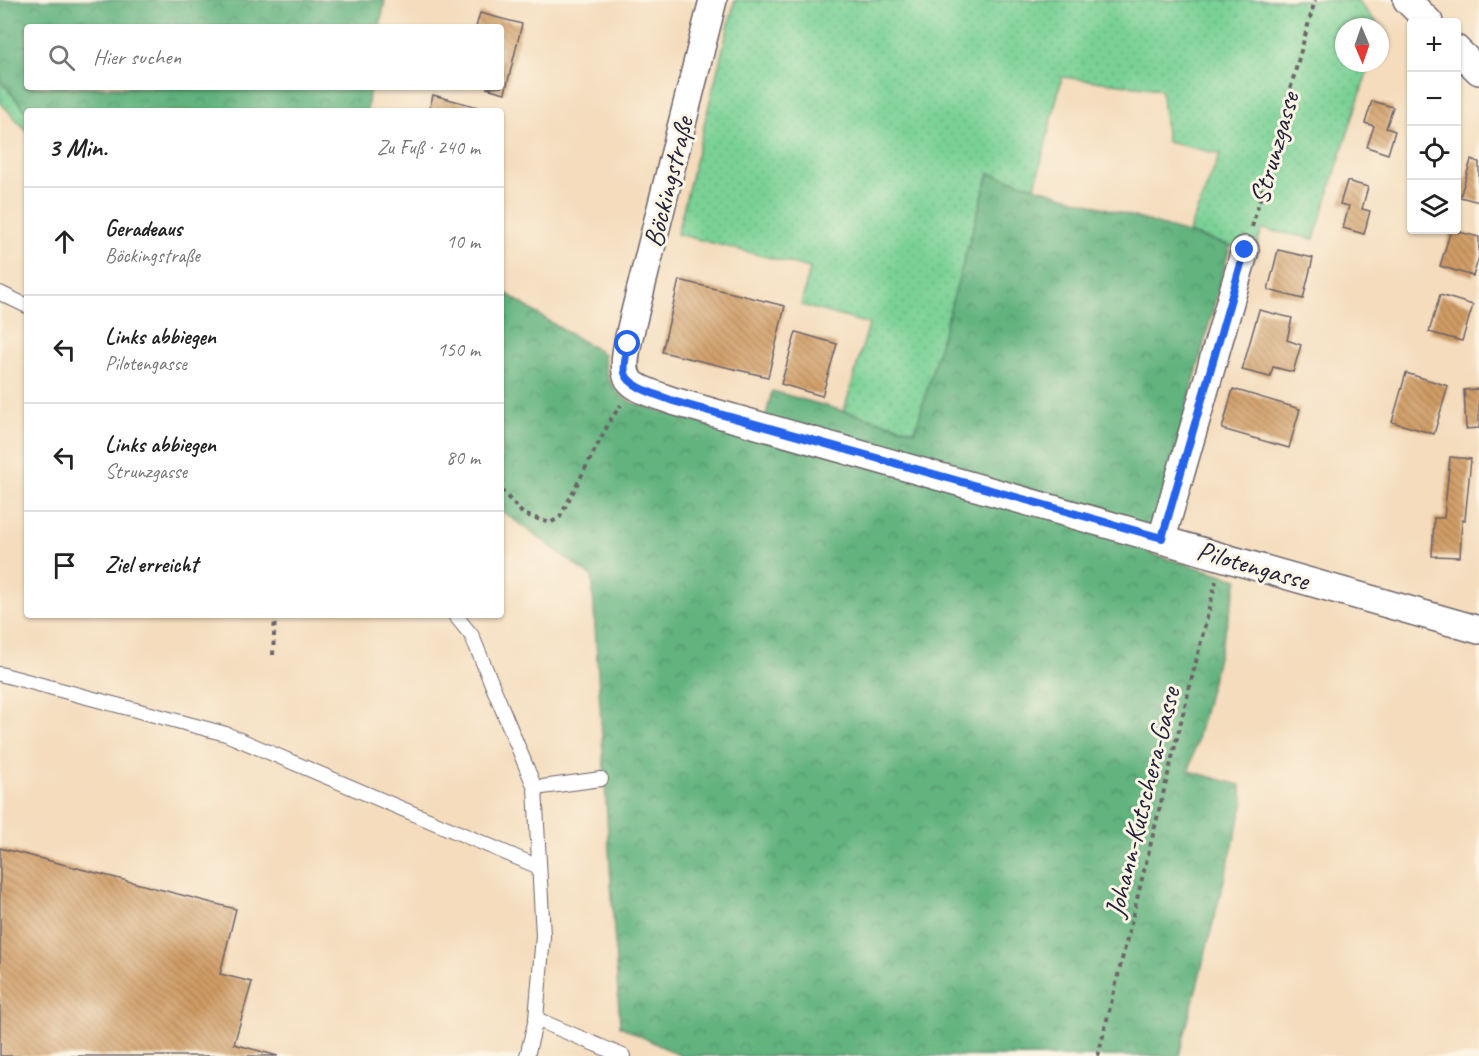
<!DOCTYPE html>
<html lang="de">
<head>
<meta charset="utf-8">
<style>
  :root { --surface:#fff; --page:#f6f6f6; --text:#222; --muted:#767676; --line:#e0e0e0 }
  body { margin:0; font-family:Caveat,sans-serif; background:var(--page); color:var(--text) }
  .controls { position:absolute; right:18px; top:18px; display:grid; overflow:hidden; border-radius:6px; box-shadow:0 2px 4px #0004 }
  .controls button { width:54px; height:54px; display:grid; place-items:center; padding:0; border:0; border-bottom:2px solid var(--line); background:var(--surface); color:var(--text); font:30px sans-serif }
  .compass { position:absolute; left:1335px; top:18px; width:54px; height:54px; border-radius:50%; background:var(--surface); box-shadow:0 2px 4px #0004; rotate:178deg }
  .stop { position:absolute; width:18px; height:18px; margin:-14px; border:4px solid #2563eb; border-radius:50%; background:#fff }
  .stop.end { background:#2563eb; border-color:#fff; box-shadow:0 2px 6px #0008 }
  .list { margin:0; padding:0; list-style:none }
  h2 { display:flex; justify-content:space-between; align-items:center; height:78px; margin:0; padding:0 24px; font-size:26px }
  h2 small { font-size:20px; font-weight:400; color:var(--muted) }
  .list li { display:grid; grid-template-columns:39px 1fr auto; gap:18px; align-items:center; box-sizing:border-box; height:108px; padding:0 24px; border-top:2px solid var(--line) }
  .list b { display:block; font-size:22px; white-space:nowrap }
  .list p { margin:0; font-size:20px; white-space:nowrap; color:var(--muted) }
  .list em { font-size:20px; font-style:normal; color:var(--muted) }
  .icon { flex:none; width:33px; height:33px; fill:none; stroke:currentColor; stroke-width:2; stroke-linecap:round; stroke-linejoin:round }
  .map { position:relative; flex:none; width:1479px; height:1056px; overflow:hidden }
  .search { position:absolute; background:var(--surface); box-shadow:0 2px 4px #0004; left:24px; top:24px; width:480px; height:66px; display:flex; align-items:center; gap:15px; box-sizing:border-box; padding:0 21px; border-radius:6px; color:var(--muted); font-size:22px }
  .panel { position:absolute; background:var(--surface); box-shadow:0 2px 4px #0004; left:24px; top:108px; width:480px; height:510px; border-radius:6px }
  .map>svg:first-child { display:block }
  .grass { fill:url(#grass-dots); stroke:#4e7a68; stroke-width:1.5 }
  .forest { fill:url(#forest-crowns); stroke:#426a5c; stroke-width:1.5 }
  .building { fill:url(#building-back-hatch) }
  .lines { fill:none; stroke-linecap:round; stroke-linejoin:round }
  .lane-casing { stroke:#6c6368; stroke-width:16 }
  .street-casing { stroke:#6c6368; stroke-width:30 }
  .path { stroke:#6c6368; stroke-width:4; stroke-dasharray:4.5 4.5; stroke-linecap:butt }
  .lane { stroke:#fff; stroke-width:14 }
  .street { stroke:#fff; stroke-width:27 }
  .route { stroke:#2563eb; stroke-width:8 }
  .labels { text-anchor:middle; dominant-baseline:central; stroke-width:6; stroke-linejoin:round; paint-order:stroke }
  .street-label { font-size:28px; fill:#22223b; stroke:#fcf5e5 }
</style>
</head>
<body>
<div class="map">
<svg width="1479" height="1056" viewBox="0 0 1479 1056">
  <defs>
    <pattern id="grass-dots" width="8" height="8" patternUnits="userSpaceOnUse" patternTransform="scale(1.5)"><rect width="8" height="8" fill="#79d195"/><path d="M2 2h.1M6 6h.1" fill="none" stroke="#68b381" stroke-width="1.8" stroke-linecap="round"/></pattern>
    <pattern id="forest-crowns" width="20" height="18" patternUnits="userSpaceOnUse" patternTransform="scale(1.5)"><rect width="20" height="18" fill="#62b37e"/><path d="M2 6a3 3 0 1 1 6 0M12 15a3 3 0 1 1 6 0" fill="none" stroke="#509168"/></pattern>
    <pattern id="building-back-hatch" width="6" height="6" patternUnits="userSpaceOnUse" patternTransform="scale(1.5)"><rect width="6" height="6" fill="#d09c65"/><path d="M-1 5l2 2M0 0l6 6M5-1l2 2" fill="none" stroke="#a87f54"/></pattern>
  </defs>
  <rect width="100%" height="100%" fill="#fcf5e5"/>
  <filter id="ink" filterUnits="userSpaceOnUse"><feTurbulence type="fractalNoise" baseFrequency=".0167" numOctaves="2"/><feDisplacementMap in="SourceGraphic" scale="12" xChannelSelector="R" yChannelSelector="G"/><feConvolveMatrix kernelMatrix="1 2 1 2 8 2 1 2 1" color-interpolation-filters="sRGB"/></filter>
  <filter id="wash" filterUnits="userSpaceOnUse"><feTurbulence type="fractalNoise" baseFrequency=".008" numOctaves="4" result="noise"/><feDisplacementMap in="SourceGraphic" scale="24" xChannelSelector="R" yChannelSelector="G"/><feGaussianBlur stdDeviation="1.35" result="paint"/><feColorMatrix in="noise" values="0 0 0 0 0 0 0 0 0 0 0 0 0 0 0 0 0 1.4 0 .05"/><feComposite in="paint" operator="in"/></filter>
  <g filter="url(#wash)">
    <rect width="100%" height="100%" fill="#f4dcbc"/>
    <!-- grass -->
    <g class="grass">
      <path d="M735,0H1357L1381,28L1380,33V27H1344V63H1370L1314,239L1262,229L1254,253L1188,233L1220,154L1167,142L1161,89L1062,77L1035,187L989,173L916,431L844,411L869,324L801,305L810,268L677,234Z"/>
      <path d="M0,80L27,112V131L0,102Z"/>
    </g>
    <!-- forest -->
    <g class="forest">
      <path d="M0,0H385L380,27H27V87H370L367,111L27,112L0,80Z"/>
      <path d="M989,173L1230,246L1148,553L1238,579L1189,771L1240,785L1244,802L1179,1056H681L620,1026L592,577L501,510V290L550,322L604,354C604,376 612,393 633,403L760,440L772,391L915,431Z"/>
    </g>
    <g id="blocks">
      <!-- building -->
      <g class="building">
        <path d="M480,13L522,24L505,93L486,88L501,87V27H476Z"/>
        <path d="M433,95L478,107L477,111H429Z"/>
        <path d="M1372,101L1393,107L1386,128L1395,131L1388,154L1367,147L1374,126L1365,123Z"/>
        <path d="M1471,160L1479,162V202L1460,197Z"/>
        <path d="M1347,181L1368,187L1362,209L1370,211L1364,234L1343,228L1349,206L1340,204Z"/>
        <path d="M1451,230L1479,237V257L1473,276L1440,266Z"/>
        <path d="M1278,250L1313,258L1303,299L1268,290Z"/>
        <path d="M679,280L785,306L768,377L662,352Z"/>
        <path d="M1440,295L1473,305L1462,341L1429,332Z"/>
        <path d="M1259,310L1292,318L1287,340L1301,345L1293,372L1273,367L1270,377L1242,370Z"/>
        <path d="M796,332L837,344L822,396L781,384Z"/>
        <path d="M1406,373L1448,386L1434,434L1392,422Z"/>
        <path d="M1233,389L1300,409L1289,448L1222,429Z"/>
        <path d="M1479,389V428L1466,429L1464,390Z"/>
        <path d="M1450,457L1471,459L1465,520H1462L1460,557L1432,556L1434,518H1444Z"/>
        <path d="M0,848L236,909L220,974L252,982L234,1044L278,1056H0Z"/>
      </g>
    </g>
  </g>
  <g filter="url(#ink)">
    <use href="#blocks" fill-opacity="0" stroke="#6c6368" stroke-width="1.5"/>
    <g class="lines">
      <defs>
        <g id="lane">
          <path d="M0,293L27,306"/>
          <path d="M455,615L472,636L535,788L543,936L536,1019L527,1056"/>
          <path d="M0,674L226,734L539,867"/>
          <path d="M535,788L601,779"/>
          <path d="M536,1019L623,1056"/>
        </g>
        <g id="street">
          <path d="M713,0L633,320C630,334 619,370 630,381C639,391 660,396 673,401L1479,630"/>
          <path d="M1407,0L1429,22"/>
          <path d="M1456,49L1479,71"/>
          <path d="M1162,538L1245,250"/>
        </g>
      </defs>
      <!-- lane casing -->
      <use href="#lane" class="lane-casing"/>
      <!-- street casing -->
      <use href="#street" class="street-casing"/>
      <!-- path -->
      <g class="path">
        <path d="M1252,227L1315,0"/>
        <path d="M501,490L523,514L550,523L560,517L611,419L621,405"/>
        <path d="M273,655L275,615"/>
        <path d="M1098,1056L1216,581"/>
      </g>
      <!-- lane -->
      <use href="#lane" class="lane"/>
      <!-- street -->
      <use href="#street" class="street"/>
    </g>
  </g>
  <g class="lines" filter="url(#ink)">
    <!-- route -->
    <path class="route" d="M628,344C627,353 623,364 625,373C628,387 661,396 673,401L1162,538L1245,250"/>
  </g>
  <g class="labels">
    <!-- street labels -->
    <g class="street-label">
      <text transform="translate(1274 148) rotate(-74)">Strunzgasse</text>
      <text transform="translate(668 182) rotate(-76)">Böckingstraße</text>
      <text transform="translate(1253 565) rotate(16)">Pilotengasse</text>
      <text transform="translate(1142 802) rotate(-76)">Johann-Kutschera-Gasse</text>
    </g>
  </g>
</svg>
<div class="controls">
<button>+</button>
<button>−</button>
<button><svg class="icon" aria-label="locate" viewBox="0 0 24 24"><circle cx="12" cy="12" r="6"/><path d="M12 2v4M12 18v4M2 12h4M18 12h4"/></svg></button>
<button><svg class="icon" aria-label="layers" viewBox="0 0 24 24"><path d="M12 4l9 5-9 5-9-5zM3 14l9 5 9-5"/></svg></button>
</div>
<svg class="compass" viewBox="-18 -18 36 36"><path d="M0-13l5 13h-10z" fill="#e53935"/><path d="M0 13l5-13h-10z" fill="#767676"/></svg>
<div class="stop" style="left:628px;top:344px"></div>
<div class="stop end" style="left:1245px;top:250px"></div>
<div class="search"><svg class="icon" aria-label="search" viewBox="0 0 24 24"><circle cx="10" cy="10" r="6"/><path d="M15 15l6 6"/></svg>Hier suchen</div>
<section class="panel">
<h2>3 Min.<small>Zu Fuß · 240 m</small></h2>
<ul class="list">
<li><svg class="icon" aria-label="ahead" viewBox="0 0 24 24"><path d="M12 20V5M6 11l6-6 6 6"/></svg><div><b>Geradeaus</b><p>Böckingstraße</p></div><em>10 m</em></li>
<li><svg class="icon" aria-label="left" viewBox="0 0 24 24"><path d="M17 20v-9H6M10 6l-5 5 5 5"/></svg><div><b>Links abbiegen</b><p>Pilotengasse</p></div><em>150 m</em></li>
<li><svg class="icon" aria-label="left" viewBox="0 0 24 24"><path d="M17 20v-9H6M10 6l-5 5 5 5"/></svg><div><b>Links abbiegen</b><p>Strunzgasse</p></div><em>80 m</em></li>
<li><svg class="icon" aria-label="arrive" viewBox="0 0 24 24"><path d="M6 21V4h12l-3 4 3 4H6"/></svg><div><b>Ziel erreicht</b></div></li>
</ul>
</section>
</div>
</body>
</html>
